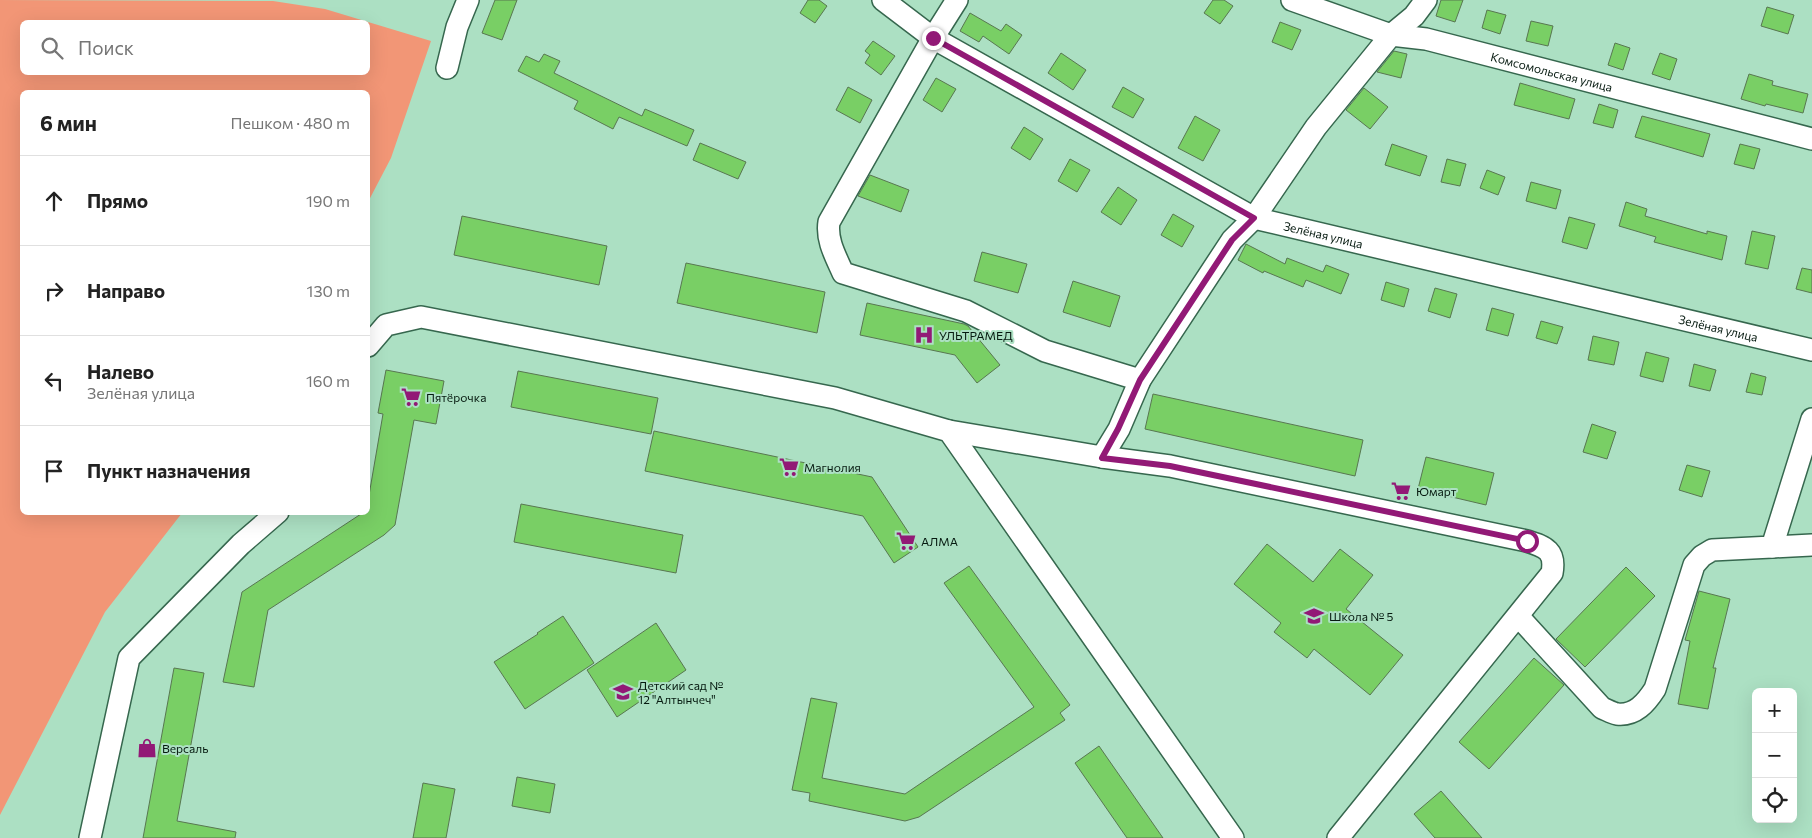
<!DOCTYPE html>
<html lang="ru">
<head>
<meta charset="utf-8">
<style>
  :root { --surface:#fff; --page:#f6f6f6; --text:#222; --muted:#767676; --line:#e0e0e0 }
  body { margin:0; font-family:Commissioner,sans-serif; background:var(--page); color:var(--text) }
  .controls { position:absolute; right:15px; bottom:15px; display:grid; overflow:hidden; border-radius:8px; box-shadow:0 5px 20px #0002 }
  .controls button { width:45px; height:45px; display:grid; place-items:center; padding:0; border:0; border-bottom:1px solid var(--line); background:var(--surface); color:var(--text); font:25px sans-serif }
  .stop { position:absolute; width:15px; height:15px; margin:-11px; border:4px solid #921976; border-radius:50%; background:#fff }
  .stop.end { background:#921976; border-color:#fff; box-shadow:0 1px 5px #0008 }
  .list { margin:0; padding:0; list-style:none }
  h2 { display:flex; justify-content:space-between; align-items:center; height:65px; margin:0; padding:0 20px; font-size:21px }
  h2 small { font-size:16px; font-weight:400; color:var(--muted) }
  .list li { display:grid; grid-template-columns:32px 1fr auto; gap:15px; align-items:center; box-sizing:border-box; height:90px; padding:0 20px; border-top:1px solid var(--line) }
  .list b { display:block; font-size:19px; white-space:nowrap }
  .list p { margin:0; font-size:16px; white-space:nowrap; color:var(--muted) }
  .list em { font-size:16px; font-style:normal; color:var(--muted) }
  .icon { flex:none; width:28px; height:28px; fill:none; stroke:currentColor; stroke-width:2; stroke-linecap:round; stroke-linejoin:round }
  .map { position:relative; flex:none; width:1812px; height:838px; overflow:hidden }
  .search { position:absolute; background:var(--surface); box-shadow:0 5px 20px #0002; left:20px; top:20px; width:350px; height:55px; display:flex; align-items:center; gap:12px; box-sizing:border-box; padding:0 18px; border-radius:8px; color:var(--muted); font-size:19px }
  .panel { position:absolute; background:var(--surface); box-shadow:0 5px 20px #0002; left:20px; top:90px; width:350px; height:425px; border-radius:8px }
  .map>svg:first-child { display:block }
  .green { fill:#f29676; fill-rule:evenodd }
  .building { fill:#79cf65; stroke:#587751 }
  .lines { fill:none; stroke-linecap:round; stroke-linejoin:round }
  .minor-casing { stroke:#36674e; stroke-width:24 }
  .minor { stroke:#fff; stroke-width:21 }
  .route { stroke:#921976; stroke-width:6 }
  .labels { text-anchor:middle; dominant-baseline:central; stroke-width:4; stroke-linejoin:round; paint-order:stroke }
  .street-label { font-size:12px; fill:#061a10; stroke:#ace0c3 }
  .poi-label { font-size:12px; fill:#061a10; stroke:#ace0c3; text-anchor:start }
</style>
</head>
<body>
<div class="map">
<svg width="1812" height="838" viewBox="0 0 1812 838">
  <rect width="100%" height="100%" fill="#ace0c3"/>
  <!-- green -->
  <path class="green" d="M0,0L273,1L325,9L431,41L391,158L368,202V92H22V512L182,513L105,612L0,815ZM22,22H368V72H22Z"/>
  <!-- building -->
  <g class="building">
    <path d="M495,0H517L502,40L482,33Z"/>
    <path d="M808,0H819L827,6L815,23L800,13Z"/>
    <path d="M1213,0H1224L1233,6L1220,24L1204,13Z"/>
    <path d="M1441,0H1463L1455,22L1436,16Z"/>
    <path d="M1767,7L1794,15L1788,34L1761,26Z"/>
    <path d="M1487,10L1506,15L1500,34L1482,28Z"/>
    <path d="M970,13L1001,31L1006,24L1022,35L1009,54L983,36L979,42L960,31Z"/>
    <path d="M1531,21L1553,26L1548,46L1526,41Z"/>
    <path d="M1280,22L1301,30L1292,50L1272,42Z"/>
    <path d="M873,41L895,56L881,75L865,63L870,55L865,51Z"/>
    <path d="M1615,43L1630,48L1623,70L1608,65Z"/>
    <path d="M1394,51L1407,54L1401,78L1377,72Z"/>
    <path d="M1061,53L1086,70L1073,90L1048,73Z"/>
    <path d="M1660,53L1677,59L1670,80L1652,74Z"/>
    <path d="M544,54L560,61L554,73L642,116L645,109L694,130L687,146L619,117L613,129L574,109L578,101L518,71L526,56L539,62Z"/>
    <path d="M1749,74L1773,81L1772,85L1808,94L1803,113L1766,104L1765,106L1741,99Z"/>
    <path d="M936,78L956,89L942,112L923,100Z"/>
    <path d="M1520,83L1575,99L1569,119L1514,105Z"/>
    <path d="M848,87L872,100L860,123L836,110Z"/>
    <path d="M1123,87L1144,99L1133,118L1112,107Z"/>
    <path d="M1364,88L1388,107L1370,129L1346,110Z"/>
    <path d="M1599,104L1618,110L1613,128L1593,123Z"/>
    <path d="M1195,116L1220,130L1203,161L1178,148Z"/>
    <path d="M1642,116L1710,134L1703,157L1635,137Z"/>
    <path d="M1024,127L1043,139L1030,160L1011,148Z"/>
    <path d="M700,143L746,162L738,179L693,160Z"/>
    <path d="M1392,144L1427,156L1420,176L1385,165Z"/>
    <path d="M1740,144L1760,149L1754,169L1734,164Z"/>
    <path d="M1070,159L1090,170L1077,192L1058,181Z"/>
    <path d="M1447,159L1466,164L1460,186L1441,182Z"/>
    <path d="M1487,170L1505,177L1498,195L1480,188Z"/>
    <path d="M870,175L909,190L901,212L858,196Z"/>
    <path d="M1531,182L1561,190L1556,209L1526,201Z"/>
    <path d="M1118,187L1137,200L1121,225L1101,212Z"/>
    <path d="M1626,202L1647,209L1645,216L1707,234V231L1727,236L1722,260L1654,242L1656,237L1619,226Z"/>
    <path d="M1173,214L1194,226L1182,247L1161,235Z"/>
    <path d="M462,216L607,246L599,285L454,255Z"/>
    <path d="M1569,217L1595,224L1587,249L1562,242Z"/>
    <path d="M1752,231L1775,236L1768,269L1745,264Z"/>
    <path d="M1246,244L1285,264L1287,258L1323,272L1326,265L1349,274L1341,294L1306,280L1303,287L1264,271L1263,273L1238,260Z"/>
    <path d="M982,252L1027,264L1018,293L974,281Z"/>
    <path d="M686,263L825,292L817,333L677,303Z"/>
    <path d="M1802,268L1812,270V293L1796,289Z"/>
    <path d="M1073,281L1120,296L1110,327L1063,312Z"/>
    <path d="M1386,282L1409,289L1404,307L1381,300Z"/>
    <path d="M1435,288L1457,294L1450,318L1428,311Z"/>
    <path d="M867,303L964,324L968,326L1000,365L977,383L955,355L860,335Z"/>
    <path d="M1492,308L1514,314L1508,336L1486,330Z"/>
    <path d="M1541,321L1563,327L1557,344L1536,338Z"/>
    <path d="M1593,336L1619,342L1614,365L1588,360Z"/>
    <path d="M1646,352L1669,358L1663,382L1640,376Z"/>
    <path d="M1694,364L1716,370L1710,391L1689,386Z"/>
    <path d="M386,370L444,381L436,424L414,420L395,525L384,535L268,610L254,687L223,682L242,592L364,512H368V501L383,414L378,413Z"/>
    <path d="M518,371L658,398L651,434L511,407Z"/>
    <path d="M1751,373L1766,377L1762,395L1746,392Z"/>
    <path d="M1153,394L1363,440L1355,476L1145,429Z"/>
    <path d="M1592,424L1616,432L1607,459L1583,452Z"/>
    <path d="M654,431L872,477L918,547L894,563L863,516L645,471Z"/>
    <path d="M1426,457L1494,473L1486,505L1418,489Z"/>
    <path d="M1687,465L1710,471L1702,497L1679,490Z"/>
    <path d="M521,504L683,535L676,573L514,542Z"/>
    <path d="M1267,544L1313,582L1340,549L1373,575L1346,609L1403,655L1370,695L1314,649L1307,658L1274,632L1281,623L1234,584Z"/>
    <path d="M969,566L1070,705L1060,713L1065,720L919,817L905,821L809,801L810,793L792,790L811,698L837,703L822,778L905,794L1034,707L944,583Z"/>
    <path d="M1626,567L1655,596L1585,667L1556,639Z"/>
    <path d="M1699,591L1730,599L1713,668H1716L1708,709L1678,704L1690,641L1685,640Z"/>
    <path d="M563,616L594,663L525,709L494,662L538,634L537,633Z"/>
    <path d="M656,623L686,670L617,717L587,670Z"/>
    <path d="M1534,658L1564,685L1489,769L1459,742Z"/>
    <path d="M174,668L204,673L177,821L236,832L235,838H143Z"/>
    <path d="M1099,746L1163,838H1127L1075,763Z"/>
    <path d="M517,777L555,784L550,813L512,806Z"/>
    <path d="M423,783L455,789L446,838H413Z"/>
    <path d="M1441,791L1482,838H1435L1414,814Z"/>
  </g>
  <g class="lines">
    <defs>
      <g id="minor">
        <path id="s1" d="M883,0L933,38L1254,218L1812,350"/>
        <path d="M957,0L933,38L829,222C826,240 836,257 843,273L966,311L1045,351L1140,380"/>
        <path id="s2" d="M1292,0L1391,35L1426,39L1812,139"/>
        <path d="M447,68L457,27L468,0"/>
        <path d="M368,346L386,325L421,317L835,398L949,431L1233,838"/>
        <path d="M949,431L1102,457L1119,429L1140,380L1232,240L1254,218L1316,127L1391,35L1414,16L1426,0"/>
        <path d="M1102,457L1170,466L1527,541C1546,547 1556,551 1552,573L1338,838"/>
        <path d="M1772,547L1812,545"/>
        <path d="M1518,616L1602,708C1607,710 1612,713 1617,714C1635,716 1646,703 1655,689L1694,565L1702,556L1712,550L1772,547L1812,419"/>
        <path d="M90,838L129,658L241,544L278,512"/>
      </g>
    </defs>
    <!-- minor casing -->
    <use href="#minor" class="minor-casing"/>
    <!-- minor -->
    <use href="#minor" class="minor"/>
  </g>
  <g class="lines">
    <!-- route -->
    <path class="route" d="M933,38L1254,218L1232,240L1140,380L1118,429L1102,458L1170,466L1527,541"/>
  </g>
  <!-- icons -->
  <defs>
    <symbol id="hospital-bare" viewBox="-9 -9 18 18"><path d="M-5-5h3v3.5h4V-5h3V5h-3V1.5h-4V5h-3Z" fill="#921976" stroke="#ace0c3" stroke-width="2.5" paint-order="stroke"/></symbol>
    <symbol id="supermarket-bare" viewBox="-9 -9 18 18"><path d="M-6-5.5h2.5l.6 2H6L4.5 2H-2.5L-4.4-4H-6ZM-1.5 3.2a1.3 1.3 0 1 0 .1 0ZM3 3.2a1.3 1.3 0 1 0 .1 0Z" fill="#921976" stroke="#ace0c3" stroke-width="2.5" paint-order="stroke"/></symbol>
    <symbol id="school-bare" viewBox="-9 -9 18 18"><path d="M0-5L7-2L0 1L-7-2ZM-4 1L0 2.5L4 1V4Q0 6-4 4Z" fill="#921976" stroke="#ace0c3" stroke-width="2.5" paint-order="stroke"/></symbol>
    <symbol id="shop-bare" viewBox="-9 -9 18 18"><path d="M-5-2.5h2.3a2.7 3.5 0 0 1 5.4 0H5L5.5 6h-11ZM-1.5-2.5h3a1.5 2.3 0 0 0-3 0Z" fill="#921976" stroke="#ace0c3" stroke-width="2.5" paint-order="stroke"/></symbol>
  </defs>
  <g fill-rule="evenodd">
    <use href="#hospital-bare" x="910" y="321" width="28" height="28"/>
    <use href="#supermarket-bare" x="397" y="383" width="28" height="28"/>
    <use href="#supermarket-bare" x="775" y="453" width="28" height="28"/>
    <use href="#supermarket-bare" x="1387" y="477" width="28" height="28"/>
    <use href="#supermarket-bare" x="892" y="527" width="28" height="28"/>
    <use href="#school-bare" x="1300" y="602" width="28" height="28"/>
    <use href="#school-bare" x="609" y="678" width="28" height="28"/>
    <use href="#shop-bare" x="133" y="734" width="28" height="28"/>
  </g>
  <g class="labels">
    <!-- street labels -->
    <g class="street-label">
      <text stroke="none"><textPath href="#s2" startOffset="270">Комсомольская улица</textPath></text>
      <text stroke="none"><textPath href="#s1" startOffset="502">Зелёная улица</textPath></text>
      <text stroke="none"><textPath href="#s1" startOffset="908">Зелёная улица</textPath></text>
    </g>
    <!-- poi labels -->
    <g class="poi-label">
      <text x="939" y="335">УЛЬТРАМЕД</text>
      <text x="426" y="397">Пятёрочка</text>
      <text x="804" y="467">Магнолия</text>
      <text x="1416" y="491">Юмарт</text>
      <text x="921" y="541">АЛМА</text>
      <text x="1329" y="616">Школа № 5</text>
      <text x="638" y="685">Детский сад №<tspan x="638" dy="14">12 "Алтынчеч"</tspan></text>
      <text x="162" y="748">Версаль</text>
    </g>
  </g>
</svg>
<div class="controls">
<button>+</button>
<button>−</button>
<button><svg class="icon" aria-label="locate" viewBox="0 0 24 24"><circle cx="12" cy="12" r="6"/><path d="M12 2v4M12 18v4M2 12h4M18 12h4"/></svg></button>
</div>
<div class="stop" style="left:1527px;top:541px"></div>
<div class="stop end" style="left:933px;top:38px"></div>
<div class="search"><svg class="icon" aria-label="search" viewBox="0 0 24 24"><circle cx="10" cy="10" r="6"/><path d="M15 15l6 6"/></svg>Поиск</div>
<section class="panel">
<h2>6 мин<small>Пешком · 480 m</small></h2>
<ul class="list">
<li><svg class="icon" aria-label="ahead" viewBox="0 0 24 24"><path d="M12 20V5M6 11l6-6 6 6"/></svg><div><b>Прямо</b></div><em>190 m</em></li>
<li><svg class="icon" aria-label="right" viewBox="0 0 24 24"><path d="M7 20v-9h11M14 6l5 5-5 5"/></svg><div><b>Направо</b></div><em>130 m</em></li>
<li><svg class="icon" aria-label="left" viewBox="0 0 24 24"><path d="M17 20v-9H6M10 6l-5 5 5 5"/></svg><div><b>Налево</b><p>Зелёная улица</p></div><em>160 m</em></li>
<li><svg class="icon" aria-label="arrive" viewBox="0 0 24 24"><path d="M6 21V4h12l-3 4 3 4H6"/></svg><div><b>Пункт назначения</b></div></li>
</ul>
</section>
</div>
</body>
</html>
